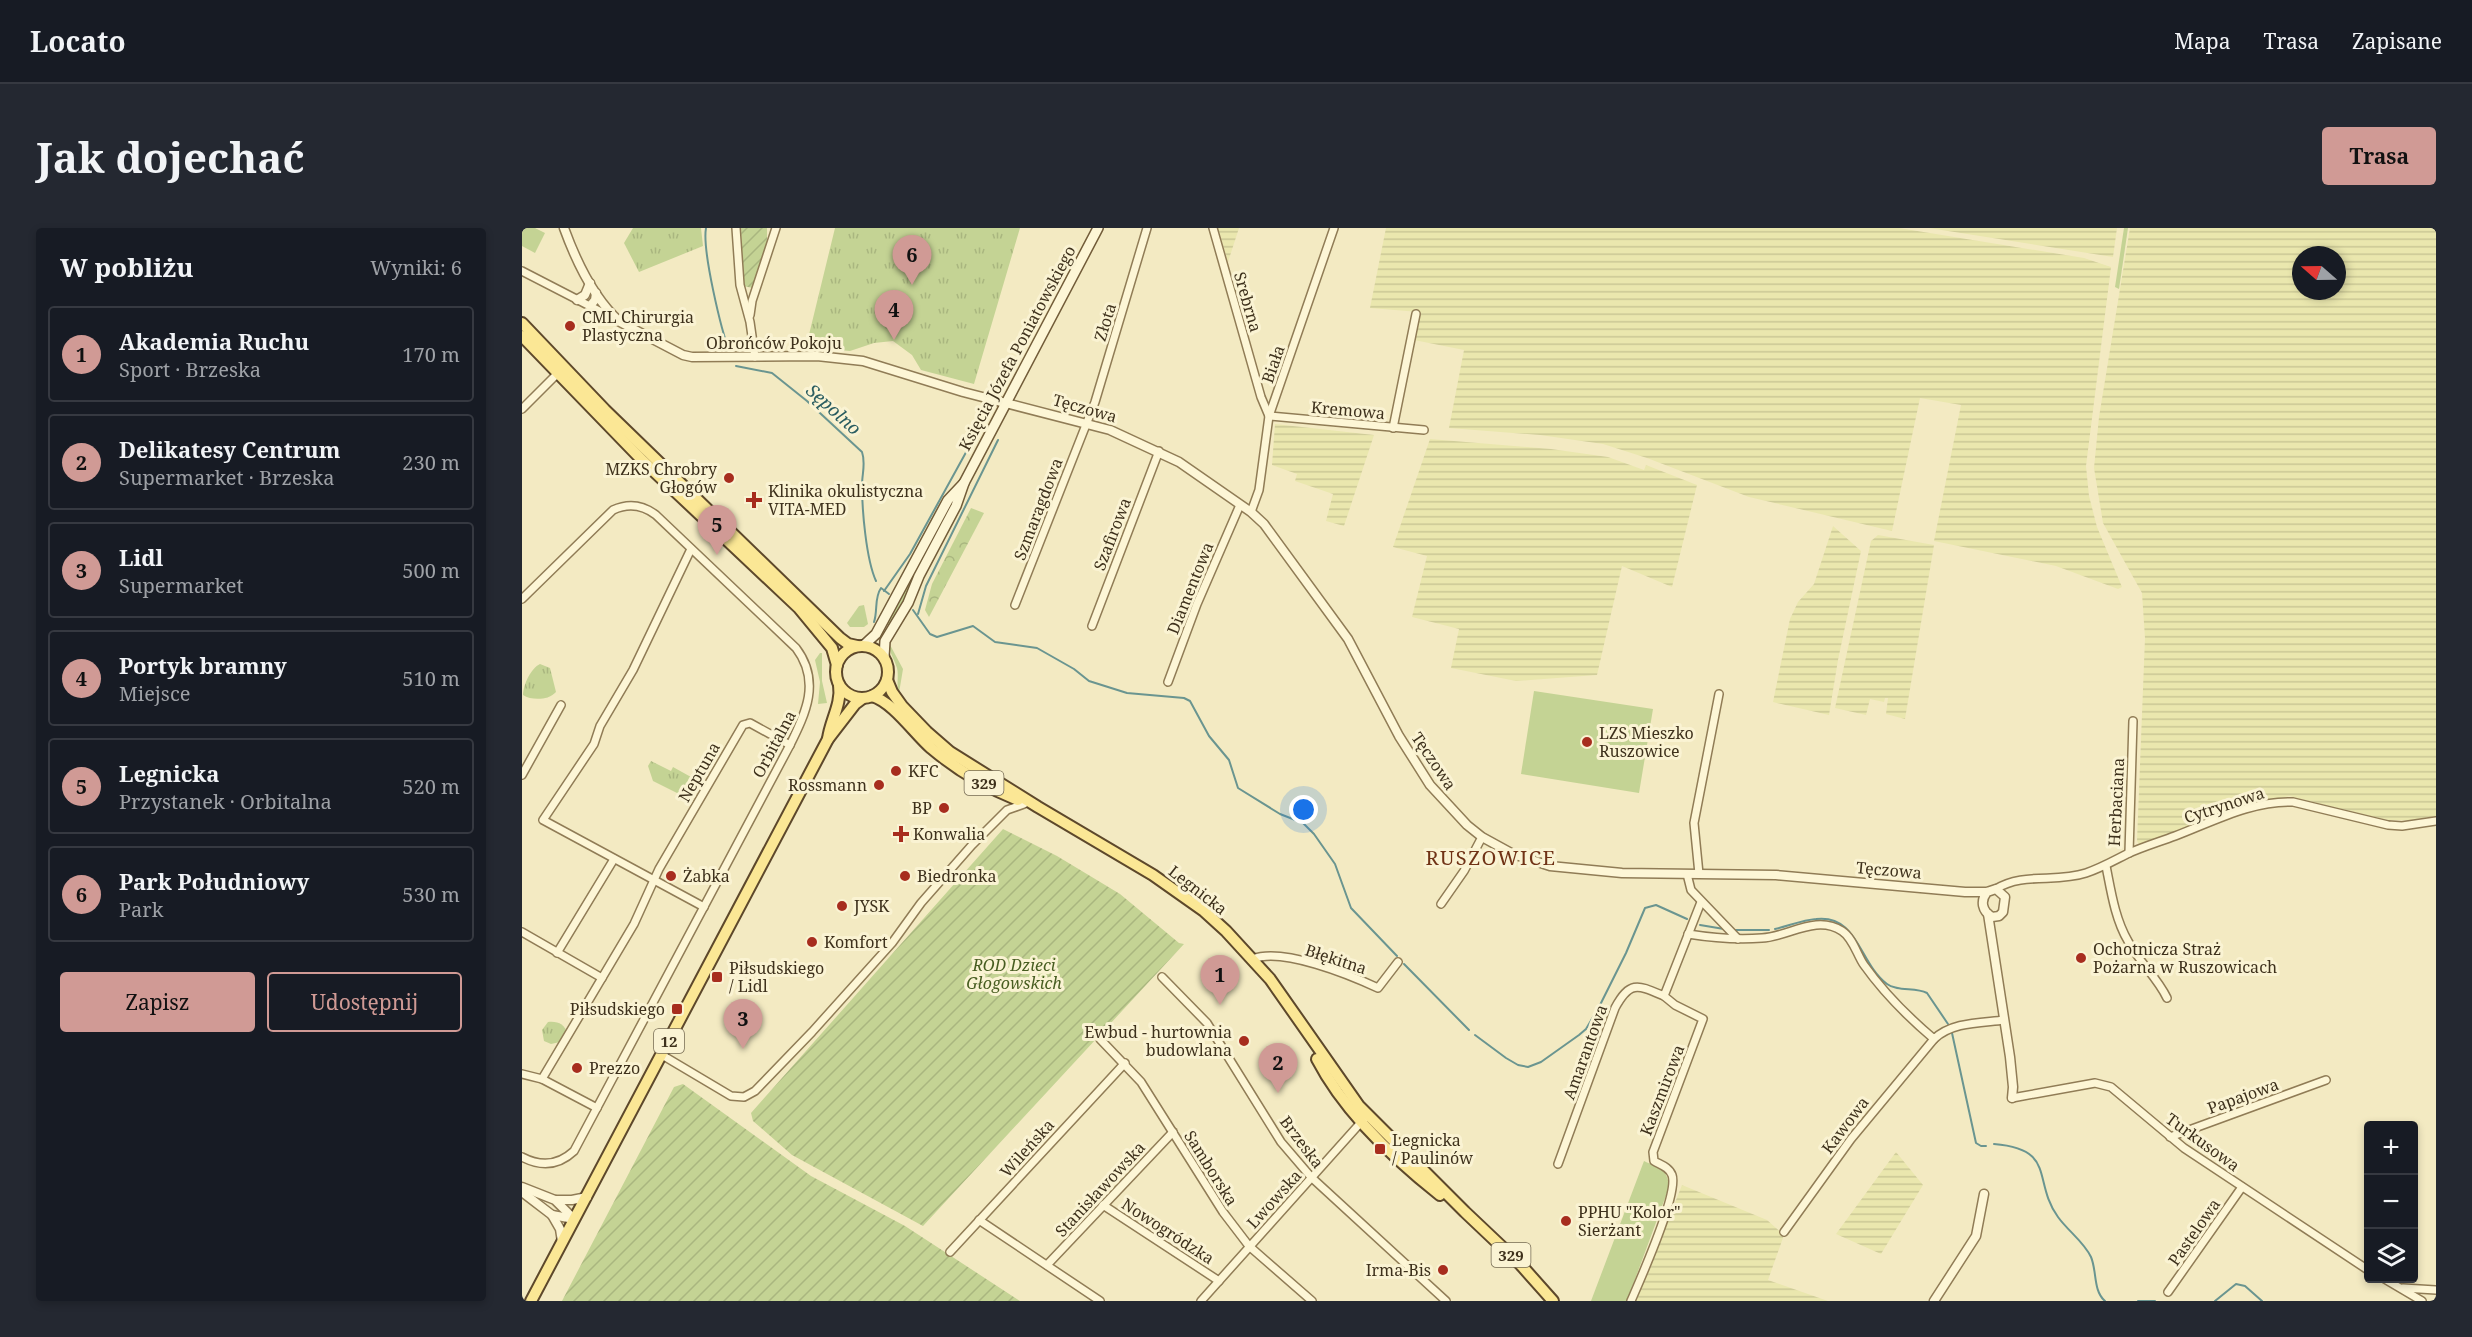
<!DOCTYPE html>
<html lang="pl">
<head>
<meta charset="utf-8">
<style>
  :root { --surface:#171b24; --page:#242831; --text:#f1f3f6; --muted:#9ea1a6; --line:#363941; --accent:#d09a95 }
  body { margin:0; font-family:"Noto Serif",serif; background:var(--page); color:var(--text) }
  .controls { position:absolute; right:18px; bottom:18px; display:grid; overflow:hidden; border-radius:6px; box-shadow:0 3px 9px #0003 }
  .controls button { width:54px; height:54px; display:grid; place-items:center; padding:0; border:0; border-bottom:2px solid var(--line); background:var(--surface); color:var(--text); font:30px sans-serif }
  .compass { position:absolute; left:1770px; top:18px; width:54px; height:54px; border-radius:50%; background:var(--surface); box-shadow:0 3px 9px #0003; rotate:290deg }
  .you { position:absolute; left:782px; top:582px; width:21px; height:21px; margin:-15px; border:4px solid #fff; border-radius:50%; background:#1a73e8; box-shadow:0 0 0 9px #1a73e833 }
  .badge { display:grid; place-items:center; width:39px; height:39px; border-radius:50%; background:var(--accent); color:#111; font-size:20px; font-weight:700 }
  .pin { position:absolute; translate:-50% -50px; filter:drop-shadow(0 2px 3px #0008) }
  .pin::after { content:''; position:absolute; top:32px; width:21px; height:18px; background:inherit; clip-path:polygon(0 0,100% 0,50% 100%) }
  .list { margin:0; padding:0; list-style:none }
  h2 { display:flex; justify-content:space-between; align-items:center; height:78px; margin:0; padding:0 24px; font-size:26px }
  h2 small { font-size:20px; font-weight:400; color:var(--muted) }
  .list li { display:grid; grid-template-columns:39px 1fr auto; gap:18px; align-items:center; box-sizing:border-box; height:96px; margin:0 12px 12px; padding:0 12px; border:2px solid var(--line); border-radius:6px }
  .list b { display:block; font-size:22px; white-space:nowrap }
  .list p { margin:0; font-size:20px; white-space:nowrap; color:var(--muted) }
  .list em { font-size:20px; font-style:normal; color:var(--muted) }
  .actions { display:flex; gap:12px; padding:18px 24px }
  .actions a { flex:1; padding:14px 0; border:2px solid var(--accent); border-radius:6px; text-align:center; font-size:21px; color:var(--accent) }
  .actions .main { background:var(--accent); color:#111 }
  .icon { flex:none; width:33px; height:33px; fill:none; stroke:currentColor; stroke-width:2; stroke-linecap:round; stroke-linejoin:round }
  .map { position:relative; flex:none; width:1914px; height:1073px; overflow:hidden; border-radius:6px }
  header { display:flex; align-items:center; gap:36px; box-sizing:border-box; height:84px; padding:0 30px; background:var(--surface); border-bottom:2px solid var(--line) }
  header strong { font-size:28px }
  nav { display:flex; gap:33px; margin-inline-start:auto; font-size:21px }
  .intro { display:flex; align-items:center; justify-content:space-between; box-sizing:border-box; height:144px; padding:0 36px }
  h1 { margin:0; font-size:42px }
  .button { padding:15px 27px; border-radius:6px; background:var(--accent); color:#111; font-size:21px; font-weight:700 }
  main { display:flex; gap:36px; padding:0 36px }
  aside { flex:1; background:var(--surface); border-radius:6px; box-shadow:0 3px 9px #0003 }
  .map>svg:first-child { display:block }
  .farmland { fill:url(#farmland-rules); fill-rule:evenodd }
  .grass { fill:#c4d394 }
  .forest { fill:url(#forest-crowns) }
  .park { fill:url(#park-tufts) }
  .garden { fill:url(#garden-furrows) }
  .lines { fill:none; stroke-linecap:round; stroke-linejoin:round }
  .stream { stroke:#6a9590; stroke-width:2 }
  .minor-casing { stroke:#907c56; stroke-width:10 }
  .tertiary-casing { stroke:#907c56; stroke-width:11 }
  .secondary-casing { stroke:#725c39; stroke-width:12 }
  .primary-casing { stroke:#5d482b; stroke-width:14 }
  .minor { stroke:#fdf6d6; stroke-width:7 }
  .tertiary { stroke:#fdf6d6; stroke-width:8 }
  .secondary { stroke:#fdf6d6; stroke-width:9 }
  .primary { stroke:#fbe795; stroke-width:10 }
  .poi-dot { fill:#a72d1e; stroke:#faf3d3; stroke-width:2 }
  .labels { text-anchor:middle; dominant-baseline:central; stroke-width:6; stroke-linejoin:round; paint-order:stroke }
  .shield { fill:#faf3d3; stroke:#766b53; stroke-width:1.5 }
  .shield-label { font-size:15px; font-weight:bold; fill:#3e311c }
  .street-label { font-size:16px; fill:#3e311c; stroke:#faf3d3 }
  .poi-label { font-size:16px; fill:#3e311c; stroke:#faf3d3; text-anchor:start }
  .park-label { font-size:16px; font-style:italic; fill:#475d20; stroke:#faf3d3 }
  .water-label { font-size:18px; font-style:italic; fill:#2a5d60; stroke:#faf3d3 }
  .quarter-label { font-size:20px; letter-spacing:1.5px; fill:#703316; stroke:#faf3d3 }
</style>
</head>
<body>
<header>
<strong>Locato</strong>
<nav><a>Mapa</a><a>Trasa</a><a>Zapisane</a></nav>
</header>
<div class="intro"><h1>Jak dojechać</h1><a class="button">Trasa</a></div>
<main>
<aside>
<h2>W pobliżu<small>Wyniki: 6</small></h2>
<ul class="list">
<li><span class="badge">1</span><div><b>Akademia Ruchu</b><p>Sport · Brzeska</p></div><em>170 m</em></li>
<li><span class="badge">2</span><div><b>Delikatesy Centrum</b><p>Supermarket · Brzeska</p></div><em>230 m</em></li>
<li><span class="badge">3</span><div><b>Lidl</b><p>Supermarket</p></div><em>500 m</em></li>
<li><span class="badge">4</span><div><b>Portyk bramny</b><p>Miejsce</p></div><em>510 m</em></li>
<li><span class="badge">5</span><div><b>Legnicka</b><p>Przystanek · Orbitalna</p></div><em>520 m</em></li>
<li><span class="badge">6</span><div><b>Park Południowy</b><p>Park</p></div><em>530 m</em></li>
</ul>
<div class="actions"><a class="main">Zapisz</a><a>Udostępnij</a></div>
</aside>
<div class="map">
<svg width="1914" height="1073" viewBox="0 0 1914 1073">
  <defs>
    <pattern id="farmland-rules" width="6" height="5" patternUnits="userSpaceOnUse" patternTransform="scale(1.5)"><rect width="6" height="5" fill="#eae7ae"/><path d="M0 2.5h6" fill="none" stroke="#cac795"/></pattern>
    <pattern id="forest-crowns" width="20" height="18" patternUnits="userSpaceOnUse" patternTransform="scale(1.5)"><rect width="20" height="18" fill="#c4d394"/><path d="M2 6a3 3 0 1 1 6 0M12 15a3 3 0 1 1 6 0" fill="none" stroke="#a9b67f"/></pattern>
    <pattern id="park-tufts" width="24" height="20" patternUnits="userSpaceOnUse" patternTransform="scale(1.5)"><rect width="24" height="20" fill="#c4d394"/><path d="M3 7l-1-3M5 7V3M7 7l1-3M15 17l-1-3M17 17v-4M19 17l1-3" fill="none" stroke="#a9b67f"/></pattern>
    <pattern id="garden-furrows" width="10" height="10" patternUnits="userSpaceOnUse" patternTransform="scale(1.5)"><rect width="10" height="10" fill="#c4d394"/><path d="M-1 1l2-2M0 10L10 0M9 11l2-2" fill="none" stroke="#a9b67f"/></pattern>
  </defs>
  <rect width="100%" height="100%" fill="#f3eac2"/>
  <!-- farmland -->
  <g class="farmland">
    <path d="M696,0H717L706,34Z"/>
    <path d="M864,0H1377L1562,30L1589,39L1564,238L1567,268L1575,299L1600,359L1596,361L1534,338L1412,313L1439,177L1398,170L1370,303L1227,269L1125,230L1081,216L1018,207L927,200L942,122L892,112L897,84L848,80Z"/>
    <path d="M1407,0H1595L1591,29Z"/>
    <path d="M1608,0H1914V588L1888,592H1866L1767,568L1729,576L1624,615L1617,616L1615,613L1623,410L1620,365L1581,295L1572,240L1577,189ZM1779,27H1815V63H1779Z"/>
    <path d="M753,196L852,207L822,298L804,293L811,266L773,253L775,246L750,237Z"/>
    <path d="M908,211L1029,221L1086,229L1122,242L1124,237L1175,257L1150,359L1100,338L1075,447L994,453L929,440L937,401L890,389L905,328L871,319Z"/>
    <path d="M1311,298L1339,323L1316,432L1307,487L1251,474L1268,391L1276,374L1292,356Z"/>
    <path d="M1356,307L1412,317L1383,491L1364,486L1366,470H1363L1362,474L1348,471L1344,487L1313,480L1349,313Z"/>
    <path d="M1374,924L1401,957L1359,1026L1314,1006Z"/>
    <path d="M1160,957L1245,992L1262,1007L1246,1052L1306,1073H1114Z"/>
  </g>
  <!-- grass -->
  <g class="grass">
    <path d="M0,0H13L23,5L13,25L0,18Z"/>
    <path d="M1602,0H1606L1597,61L1593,59Z"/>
    <path d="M433,271L388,365L368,398L365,397Z"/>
    <path d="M342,377L346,396L342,399H328L325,395L337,378Z"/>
    <path d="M367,415L381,441L377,465C374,456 377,448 375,440C372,430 367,425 367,415Z"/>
    <path d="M298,425H300V453L305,475L296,476L298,454L293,432Z"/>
    <path d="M1012,463L1131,481L1117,565L999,546Z"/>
    <path d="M1122,933C1137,940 1149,943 1146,962L1105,1073H1069Z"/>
  </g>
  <!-- forest -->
  <path class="forest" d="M449,280L462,285L407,389L403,382L410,356Z"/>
  <!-- park -->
  <g class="park">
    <path d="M111,0H179L181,18L117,44L102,15Z"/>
    <path d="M313,0H498L452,156L399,142L390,127L371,113L352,115L328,123L284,119Z"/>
    <path d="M18,436L28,440L34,464C27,472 10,473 1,467C1,457 9,440 18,436Z"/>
    <path d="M129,533L149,543L151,539L178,554L169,572L131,553L126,538Z"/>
    <path d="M26,794C36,793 43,796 45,806L38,814L29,816L22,813L20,802Z"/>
  </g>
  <!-- garden -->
  <g class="garden">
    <path d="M219,0H245V19L231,60L221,58Z"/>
    <path d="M481,601L535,628L598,666L657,715L662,716L401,998L270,927L231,893L229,885Z"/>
    <path d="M161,856L289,948L383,998L498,1073H40L152,859Z"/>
  </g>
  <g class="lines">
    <!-- stream -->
    <g class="stream">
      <path d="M184,0C180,22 199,102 208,125"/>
      <path d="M214,138L250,145L285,173L340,224C344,235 340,246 340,257C340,281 344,331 354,353"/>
      <path d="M362,363L388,326L453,208"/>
      <path d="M391,382L408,406L415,409L451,398L473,414L515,420L552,441L567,453L605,465L662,470L668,473L687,508L707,532L716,560L758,586L781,595L792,606L813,636L829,680L875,728"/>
      <path d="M396,386L404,358L476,212"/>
      <path d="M352,394C356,382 352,370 359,360L367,366"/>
      <path d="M1178,697L1202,701"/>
      <path d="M1253,701C1266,698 1281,692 1294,691C1336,686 1337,735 1365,756C1376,764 1393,759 1405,765L1426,796"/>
      <path d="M1213,702H1247"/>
      <path d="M882,736L947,802"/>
      <path d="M1430,805L1454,915L1459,918H1464"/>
      <path d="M953,807L984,830L996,837L1006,839L1019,834L1057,807L1064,801L1077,779L1104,725L1123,680L1134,677L1165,691"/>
      <path d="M1472,916C1535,921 1510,953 1536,989C1546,1003 1562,1014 1569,1029C1575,1043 1571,1063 1583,1073"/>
      <path d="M1616,1073H1633"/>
      <path d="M1693,1073L1714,1056L1723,1058L1740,1073"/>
    </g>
    <defs>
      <g id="minor">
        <path d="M214,0L218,57L228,94L233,129"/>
        <path d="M691,0L739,169L747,188L902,202"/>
        <path d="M0,43L93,91"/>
        <path d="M228,87L230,73L254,0"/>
        <path d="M0,181L36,145"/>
        <path d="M871,200L894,86"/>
        <path d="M729,284L737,262L747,188L812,0"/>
        <path d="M169,321L111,442L78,498L72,516L21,592L182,679"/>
        <path d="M0,371L91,282C106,275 121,277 134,287L274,420C299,453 284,485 268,517L52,923C36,938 19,939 0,929"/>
        <path d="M493,377L573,174L625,0"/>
        <path d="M570,398L637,223"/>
        <path d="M646,454L675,376L718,277"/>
        <path d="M0,547L39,477"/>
        <path d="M1607,625L1611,493"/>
        <path d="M1584,638C1589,663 1593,691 1606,713C1617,734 1635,749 1645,770"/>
        <path d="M1165,646L1169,662L1216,711"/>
        <path d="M1177,646L1172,595L1197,466"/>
        <path d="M1474,661C1501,644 1534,655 1564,645C1579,640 1591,633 1605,626C1620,619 1637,614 1653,608C1690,594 1731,572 1771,574L1866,597L1880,598L1914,593"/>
        <path d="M919,676L942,643L960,609"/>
        <path d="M0,704L80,750"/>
        <path d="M1166,706C1191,710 1215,712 1240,710C1266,709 1294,686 1320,703C1331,710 1335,727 1342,737C1362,765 1386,789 1412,811C1430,794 1458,795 1482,792"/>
        <path d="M35,725L92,631"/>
        <path d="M731,731C760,719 828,747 856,760L876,734"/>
        <path d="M640,749L685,795L759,914L789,949L924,1073"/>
        <path d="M578,811L619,854L701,984L727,1018L790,1073"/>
        <path d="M140,827L209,868L222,869L233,863L290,804L370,715L399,675L450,617L485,582L502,576"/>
        <path d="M0,846L20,851L75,880"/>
        <path d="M20,851L112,696L137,641L221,497L228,495L268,517"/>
        <path d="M1490,870L1573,855L1589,859L1662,920L1846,1042"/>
        <path d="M1648,909L1804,852"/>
        <path d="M1036,936L1093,780C1108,752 1116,757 1142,768"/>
        <path d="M581,977L697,1053"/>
        <path d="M457,992L578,1073"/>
        <path d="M1262,1004L1329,911L1412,811"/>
        <path d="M428,1024L603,835"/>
        <path d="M525,1037L651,904"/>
        <path d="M1861,1050L1900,1073"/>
        <path d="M1881,1060L1914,1062"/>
        <path d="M1646,1064L1720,959"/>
        <path d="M679,1073L842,891"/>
        <path d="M1109,1073C1118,1052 1157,965 1150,947C1147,939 1139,937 1132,933L1131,924L1181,791L1153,777L1142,768L1179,674"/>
      </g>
      <g id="tertiary">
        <path d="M42,0C54,33 71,70 98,94L161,127L170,129L295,128L341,133L441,164L588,202L657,234L729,284L742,296L826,411L877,508L908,557L945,597L960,609L991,626L1028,638L1100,645L1254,647L1443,664H1465L1474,661L1483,669L1481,684L1477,688L1470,689C1460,683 1458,673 1465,664"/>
        <path d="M55,72L63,67L68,55"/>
        <path d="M68,78L73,72L74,65"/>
        <path d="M1466,686L1488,829L1491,859L1490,870"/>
        <path d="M0,959L33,972L52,991"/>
        <path d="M0,964L30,987L52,991"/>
        <path d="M34,972H50L65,969"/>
        <path d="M30,987L38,1001L40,1014"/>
        <path d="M1412,1073L1454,1008L1462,966"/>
      </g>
      <g id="secondary">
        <path d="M341,418L354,406L426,272L442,255"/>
        <path d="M362,429L363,413L386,375L397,348L434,278L442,255L576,0"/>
      </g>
      <g id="primary">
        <path d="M0,95L83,182L318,410L326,416L335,418"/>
        <path d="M0,108L121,233L277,380L310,420L315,437"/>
        <circle cx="340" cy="444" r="26"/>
        <path d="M365,452L370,464L380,478L405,504L428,524L516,579L631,647L682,683L704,703L748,751L837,878L943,984L999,1037L1031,1073"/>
        <path d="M350,468C371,474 392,505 409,520C434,541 466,560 496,572"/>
        <path d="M306,511C308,493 320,476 317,457"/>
        <path d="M795,831C823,885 871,930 918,967"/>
        <path d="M9,1073L306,511L333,476L341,470"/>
      </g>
    </defs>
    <!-- minor casing -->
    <use href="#minor" class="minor-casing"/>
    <!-- tertiary casing -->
    <use href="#tertiary" class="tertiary-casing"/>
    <!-- secondary casing -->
    <use href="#secondary" class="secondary-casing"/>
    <!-- primary casing -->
    <use href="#primary" class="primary-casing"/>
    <!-- minor -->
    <use href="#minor" class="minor"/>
    <!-- tertiary -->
    <use href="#tertiary" class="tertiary"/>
    <!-- secondary -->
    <use href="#secondary" class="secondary"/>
    <!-- primary -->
    <use href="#primary" class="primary"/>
  </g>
  <!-- markers -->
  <g class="poi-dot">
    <circle cx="48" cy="98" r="6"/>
    <circle cx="207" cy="250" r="6"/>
    <path d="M229 263h6v6h6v6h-6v6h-6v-6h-6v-6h6z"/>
    <circle cx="1065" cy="514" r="6"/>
    <circle cx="374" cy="543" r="6"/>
    <circle cx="357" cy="557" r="6"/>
    <circle cx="422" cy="580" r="6"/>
    <path d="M376 597h6v6h6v6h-6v6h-6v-6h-6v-6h6z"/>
    <circle cx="149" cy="648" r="6"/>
    <circle cx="383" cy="648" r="6"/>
    <circle cx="320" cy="678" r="6"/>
    <circle cx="290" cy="714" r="6"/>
    <circle cx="1559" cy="730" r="6"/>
    <rect x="189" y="743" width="12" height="12" rx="3"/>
    <rect x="149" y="775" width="12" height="12" rx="3"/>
    <circle cx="722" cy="813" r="6"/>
    <circle cx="55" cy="840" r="6"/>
    <rect x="852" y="915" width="12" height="12" rx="3"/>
    <circle cx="1044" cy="993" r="6"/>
    <circle cx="921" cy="1042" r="6"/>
  </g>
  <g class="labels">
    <!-- shield labels -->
    <g class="shield">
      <rect x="442.5" y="543" width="39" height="24" rx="4.5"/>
      <rect x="132" y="801" width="30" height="24" rx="4.5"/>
      <rect x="969.5" y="1015" width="39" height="24" rx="4.5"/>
    </g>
    <g class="shield-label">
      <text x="462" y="555">329</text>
      <text x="147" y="813">12</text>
      <text x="989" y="1027">329</text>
    </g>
    <!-- street labels -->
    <g class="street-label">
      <text transform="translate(726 74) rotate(74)">Srebrna</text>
      <text transform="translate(583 94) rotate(-73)">Złota</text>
      <text x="252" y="115">Obrońców Pokoju</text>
      <text transform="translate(495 120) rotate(-62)">Księcia Józefa Poniatowskiego</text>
      <text transform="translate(751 136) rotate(-71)">Biała</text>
      <text transform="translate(563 180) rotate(16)">Tęczowa</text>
      <text transform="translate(826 182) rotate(5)">Kremowa</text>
      <text transform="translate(516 281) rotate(-69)">Szmaragdowa</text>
      <text transform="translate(590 306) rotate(-69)">Szafirowa</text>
      <text transform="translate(668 360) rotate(-68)">Diamentowa</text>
      <text transform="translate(252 516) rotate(-62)">Orbitalna</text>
      <text transform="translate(912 533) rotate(56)">Tęczowa</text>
      <text transform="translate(177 544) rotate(-60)">Neptuna</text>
      <text transform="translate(1594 574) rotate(-87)">Herbaciana</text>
      <text transform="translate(1702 577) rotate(-18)">Cytrynowa</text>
      <text transform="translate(1367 642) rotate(5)">Tęczowa</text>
      <text transform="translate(676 662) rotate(38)">Legnicka</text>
      <text transform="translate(814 731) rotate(18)">Błękitna</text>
      <text transform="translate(1063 824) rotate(-70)">Amarantowa</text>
      <text transform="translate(1140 862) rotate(-69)">Kaszmirowa</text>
      <text transform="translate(1721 868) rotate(-20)">Papajowa</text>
      <text transform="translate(1323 897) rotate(-53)">Kawowa</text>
      <text transform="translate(780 914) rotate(53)">Brzeska</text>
      <text transform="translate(1681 914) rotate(36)">Turkusowa</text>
      <text transform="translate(505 920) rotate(-48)">Wileńska</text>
      <text transform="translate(689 940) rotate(58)">Samborska</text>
      <text transform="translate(578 961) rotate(-47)">Stanisławowska</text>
      <text transform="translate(752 971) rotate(-48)">Lwowska</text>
      <text transform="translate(646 1003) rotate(33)">Nowogródzka</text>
      <text transform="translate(1672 1004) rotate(-55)">Pastelowa</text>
    </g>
    <!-- poi labels -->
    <g class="poi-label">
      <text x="60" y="89">CML Chirurgia<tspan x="60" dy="18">Plastyczna</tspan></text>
      <text x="195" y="241" text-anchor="end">MZKS Chrobry<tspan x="195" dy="18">Głogów</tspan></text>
      <text x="246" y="263">Klinika okulistyczna<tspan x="246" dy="18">VITA-MED</tspan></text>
      <text x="1077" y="505">LZS Mieszko<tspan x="1077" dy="18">Ruszowice</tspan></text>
      <text x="386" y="543">KFC</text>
      <text x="345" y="557" text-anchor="end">Rossmann</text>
      <text x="410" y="580" text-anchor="end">BP</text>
      <text x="391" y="606">Konwalia</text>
      <text x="161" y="648">Żabka</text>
      <text x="395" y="648">Biedronka</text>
      <text x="332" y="678">JYSK</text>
      <text x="302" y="714">Komfort</text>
      <text x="1571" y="721">Ochotnicza Straż<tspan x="1571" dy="18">Pożarna w Ruszowicach</tspan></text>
      <text x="207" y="740">Piłsudskiego<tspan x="207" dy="18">/ Lidl</tspan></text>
      <text x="143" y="781" text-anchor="end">Piłsudskiego</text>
      <text x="710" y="804" text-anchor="end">Ewbud - hurtownia<tspan x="710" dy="18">budowlana</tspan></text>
      <text x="67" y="840">Prezzo</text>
      <text x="870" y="912">Legnicka<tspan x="870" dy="18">/ Paulinów</tspan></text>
      <text x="1056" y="984">PPHU "Kolor"<tspan x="1056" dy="18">Sierżant</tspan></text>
      <text x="909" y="1042" text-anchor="end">Irma-Bis</text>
    </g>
    <!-- park labels -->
    <g class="park-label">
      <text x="492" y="737">ROD Dzieci<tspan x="492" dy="18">Głogowskich</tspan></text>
    </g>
    <!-- water labels -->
    <g class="water-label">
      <text transform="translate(312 181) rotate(42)">Sępolno</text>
    </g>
    <!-- quarter labels -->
    <g class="quarter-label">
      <text x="969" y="629">RUSZOWICE</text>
    </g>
  </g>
</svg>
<div class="controls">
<button>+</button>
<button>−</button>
<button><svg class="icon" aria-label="layers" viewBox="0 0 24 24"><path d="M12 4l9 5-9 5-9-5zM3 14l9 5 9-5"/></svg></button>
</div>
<svg class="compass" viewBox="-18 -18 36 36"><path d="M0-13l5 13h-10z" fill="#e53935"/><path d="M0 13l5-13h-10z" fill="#9ea1a6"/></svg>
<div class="you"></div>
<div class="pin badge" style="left:698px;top:777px">1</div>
<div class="pin badge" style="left:756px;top:865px">2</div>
<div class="pin badge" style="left:221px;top:821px">3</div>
<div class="pin badge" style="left:372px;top:112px">4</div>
<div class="pin badge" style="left:195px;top:327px">5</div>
<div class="pin badge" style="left:390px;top:57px">6</div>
</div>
</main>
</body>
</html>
